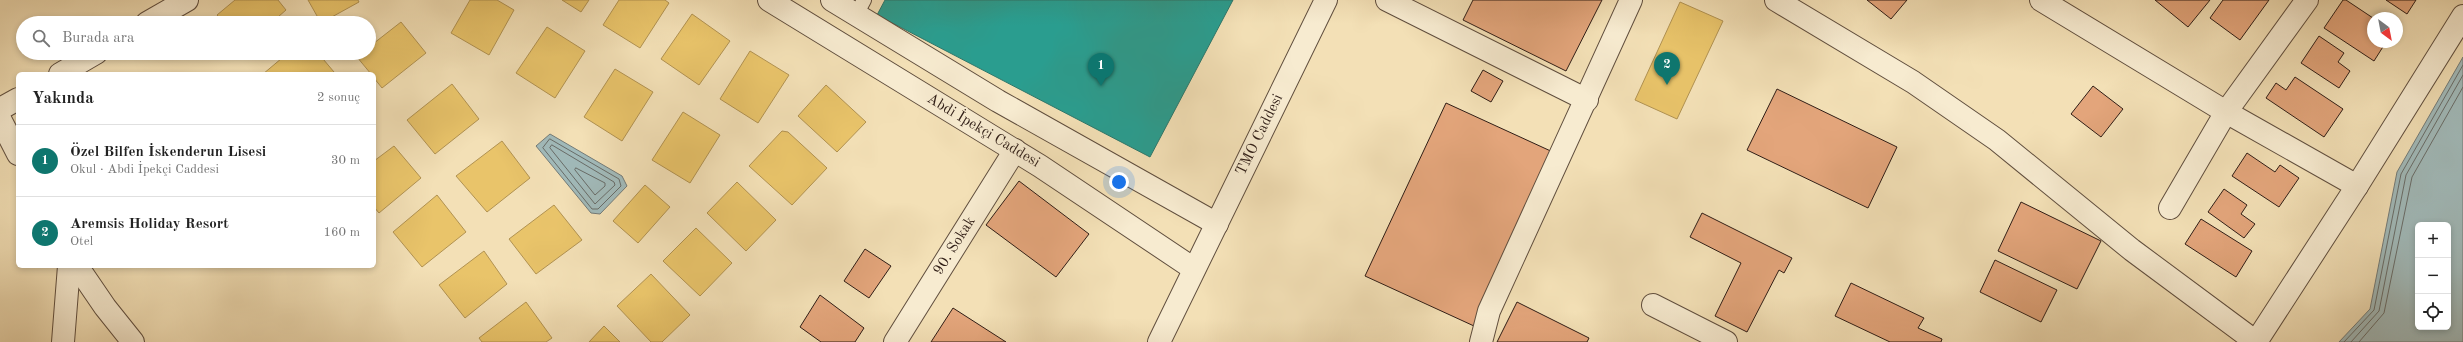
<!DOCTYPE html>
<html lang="tr">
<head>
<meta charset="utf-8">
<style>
  :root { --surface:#fff; --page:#f6f6f6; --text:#222; --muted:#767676; --line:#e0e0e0; --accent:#0f766e }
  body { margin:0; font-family:"Old Standard TT",serif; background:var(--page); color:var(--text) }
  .controls { position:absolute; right:12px; bottom:12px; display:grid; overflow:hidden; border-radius:6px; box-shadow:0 2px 6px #0003 }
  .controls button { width:36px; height:36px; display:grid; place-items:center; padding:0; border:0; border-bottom:1px solid var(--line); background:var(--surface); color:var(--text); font:20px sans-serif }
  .compass { position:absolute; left:2367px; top:12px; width:36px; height:36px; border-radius:50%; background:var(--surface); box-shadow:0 2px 6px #0003; rotate:148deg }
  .you { position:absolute; left:1119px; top:182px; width:14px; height:14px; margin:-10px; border:3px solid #fff; border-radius:50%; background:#1a73e8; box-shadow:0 0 0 6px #1a73e833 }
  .badge { display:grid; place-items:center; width:26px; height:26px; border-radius:50%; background:var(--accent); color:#fff; font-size:13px; font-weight:700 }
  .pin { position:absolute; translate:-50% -33px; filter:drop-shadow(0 1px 2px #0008) }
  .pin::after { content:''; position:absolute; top:21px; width:14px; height:12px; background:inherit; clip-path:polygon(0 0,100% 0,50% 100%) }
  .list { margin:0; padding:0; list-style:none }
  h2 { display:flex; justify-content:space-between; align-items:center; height:52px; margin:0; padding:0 16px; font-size:17px }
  h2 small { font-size:13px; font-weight:400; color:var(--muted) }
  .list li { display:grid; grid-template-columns:26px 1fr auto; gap:12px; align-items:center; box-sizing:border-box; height:72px; padding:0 16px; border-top:1px solid var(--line) }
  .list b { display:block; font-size:15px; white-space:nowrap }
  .list p { margin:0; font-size:13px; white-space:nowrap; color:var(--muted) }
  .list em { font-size:13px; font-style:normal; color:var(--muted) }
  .icon { flex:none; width:22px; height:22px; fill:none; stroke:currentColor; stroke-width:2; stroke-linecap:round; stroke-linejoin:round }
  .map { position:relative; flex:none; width:2463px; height:342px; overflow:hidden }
  .search { position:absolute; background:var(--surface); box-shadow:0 2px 6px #0003; left:16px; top:16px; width:360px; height:44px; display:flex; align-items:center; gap:10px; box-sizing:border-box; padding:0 14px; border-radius:22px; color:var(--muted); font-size:15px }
  .panel { position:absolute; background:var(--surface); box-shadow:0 2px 6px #0003; left:16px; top:72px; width:360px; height:196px; border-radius:6px }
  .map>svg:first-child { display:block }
  .water { fill:#a1baba; stroke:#737b78; fill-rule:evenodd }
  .homes { fill:#e9c46a; stroke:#b19251 }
  .schools { fill:#2a9d8f; stroke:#2c776b }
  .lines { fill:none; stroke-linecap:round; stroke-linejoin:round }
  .shore { stroke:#686c68; stroke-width:1 }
  .building { fill:#e3a57b; stroke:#2f1d16 }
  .service-casing { stroke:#604e3e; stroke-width:16 }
  .minor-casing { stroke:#604e3e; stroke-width:24 }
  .tertiary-casing { stroke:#604e3e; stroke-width:24 }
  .service { stroke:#f7ebd0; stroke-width:14 }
  .minor { stroke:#f7ebd0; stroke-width:22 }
  .tertiary { stroke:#f7ebd0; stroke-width:22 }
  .labels { text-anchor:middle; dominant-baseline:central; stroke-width:4; stroke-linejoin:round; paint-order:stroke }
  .street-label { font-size:15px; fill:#2f1d16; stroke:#f7ebd0 }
</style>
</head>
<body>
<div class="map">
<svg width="2463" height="342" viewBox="0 0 2463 342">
  <rect width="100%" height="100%" fill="#f3e0b6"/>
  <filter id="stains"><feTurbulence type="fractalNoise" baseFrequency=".005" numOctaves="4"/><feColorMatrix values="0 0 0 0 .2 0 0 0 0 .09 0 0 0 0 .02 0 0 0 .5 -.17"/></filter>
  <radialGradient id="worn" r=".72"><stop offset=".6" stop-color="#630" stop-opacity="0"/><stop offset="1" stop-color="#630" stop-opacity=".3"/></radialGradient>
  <!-- water -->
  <g class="water">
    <path d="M2463,57V342H2339L2370,309L2397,172ZM2418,225H2448V327H2418Z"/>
    <path d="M550,134L622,176L627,186L600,214L591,213L536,146Z"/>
  </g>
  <!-- homes -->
  <g class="homes">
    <path d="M235,0H278L286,10L271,23H224L217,15Z"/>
    <path d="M308,0H358L359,2L321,23Z"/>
    <path d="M470,0H497L514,10L489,55L451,33Z"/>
    <path d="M562,0H589L581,12Z"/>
    <path d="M619,0H665L669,3L640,48L603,25Z"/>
    <path d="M1680,2L1723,21L1677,119L1635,100Z"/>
    <path d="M692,14L730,41L699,85L661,59Z"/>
    <path d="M401,22L426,53L382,88L374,78V74H371L357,57L362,53H369V47Z"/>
    <path d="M547,27L585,51L555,98L516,73Z"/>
    <path d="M750,51L789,75L758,123L720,99Z"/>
    <path d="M288,53H318L334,72L332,74H263Z"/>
    <path d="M615,69L653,92L622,141L584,117Z"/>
    <path d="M452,84L479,119L435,154L407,120Z"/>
    <path d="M826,85L866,122L837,152L798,116Z"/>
    <path d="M683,112L720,135L690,183L652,160Z"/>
    <path d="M782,131L788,132L827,168L792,205L749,166Z"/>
    <path d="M502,141L530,178L487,212L456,176Z"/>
    <path d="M394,146L421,178L379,213L374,207V161Z"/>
    <path d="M737,182L776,220L746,251L707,213Z"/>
    <path d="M645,185L670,207L638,243L613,221Z"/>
    <path d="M437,195L466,232L422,267L393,232Z"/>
    <path d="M554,205L582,240L536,274L509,239Z"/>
    <path d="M696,228L732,263L700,296L663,261Z"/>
    <path d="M484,251L507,284L465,318L439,285Z"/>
    <path d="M651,274L690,315L662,342H651L617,306Z"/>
    <path d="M526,302L552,338L546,342H482L479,338Z"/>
    <path d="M604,326L620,342H589Z"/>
  </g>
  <!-- schools -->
  <path class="schools" d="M885,0H1233L1150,157L877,15Z"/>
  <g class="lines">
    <!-- shore -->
    <g class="shore">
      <path d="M550,139L619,179L621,186L598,209H592L543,148Z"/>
      <path d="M552,145L614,182L615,185L595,204L550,148Z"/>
      <path d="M576,168L605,183V186L595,195L575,170Z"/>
      <path d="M2344,342L2374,310L2401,174L2463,65"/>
      <path d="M2351,342L2379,311L2406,175L2463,75"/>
      <path d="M2359,342L2384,313L2412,177L2463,87"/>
    </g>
  </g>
  <!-- building -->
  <g class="building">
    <path d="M1473,0H1602L1566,71L1463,20Z"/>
    <path d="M1867,0H1907L1891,19Z"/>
    <path d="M2155,0H2210L2188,27Z"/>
    <path d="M2223,0H2269L2240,40L2210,18Z"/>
    <path d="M2343,0H2346L2373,18V42H2386L2374,61L2324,28Z"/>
    <path d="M2386,0H2416L2407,14Z"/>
    <path d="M2319,36L2344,53L2338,62L2350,71L2339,88L2301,63Z"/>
    <path d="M1483,70L1503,81L1491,102L1471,91Z"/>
    <path d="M2295,77L2343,109L2324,137L2266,98L2276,83L2286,90Z"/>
    <path d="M2093,86L2123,109L2101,137L2071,114Z"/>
    <path d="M1777,89L1897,147L1868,208L1747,150Z"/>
    <path d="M1446,103L1555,153L1474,326L1365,276Z"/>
    <path d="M2247,153L2275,172L2280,165L2299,178L2279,207L2232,176Z"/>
    <path d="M1019,181L1089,234L1056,277L986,225Z"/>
    <path d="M2224,189L2247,205L2241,214L2255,224L2244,238L2208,212Z"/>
    <path d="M2021,202L2101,241L2077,289L1998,251Z"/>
    <path d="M1702,213L1792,258L1784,273L1779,270L1747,332L1715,316L1741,263L1690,237Z"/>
    <path d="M2201,219L2252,251L2236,277L2185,244Z"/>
    <path d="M865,249L891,266L869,298L844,281Z"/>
    <path d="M1995,260L2057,290L2041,322L1980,292Z"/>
    <path d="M1851,283L1924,318L1918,328L1942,339L1941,342H1890L1835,316Z"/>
    <path d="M820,295L864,328L855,342H821L800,327Z"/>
    <path d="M1517,302L1589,338L1587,342H1497Z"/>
    <path d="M953,308L1006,342H931Z"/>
  </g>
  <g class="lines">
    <defs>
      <path id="service" d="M853,9L856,15L864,0"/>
      <g id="minor">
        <path d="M1387,0L1587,100"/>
        <path d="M1776,0L1913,82L1997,140L2132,250L2256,342"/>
        <path d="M2041,0L2226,112L2357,186"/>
        <path d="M147,23L187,0"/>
        <path d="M60,74L96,53"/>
        <path d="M0,109L18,99"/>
        <path d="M0,119L18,154"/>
        <path d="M2170,208L2226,112L2307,0"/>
        <path d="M77,266L105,307L133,342"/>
        <path d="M1653,305L1726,342"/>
        <path d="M63,342L69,266"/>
        <path d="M895,342L1015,150"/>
        <path d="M1159,342L1326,0"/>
        <path d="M1481,342L1489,311L1631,0"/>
        <path d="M2256,342L2357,186L2463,16"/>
      </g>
      <g id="tertiary">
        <path d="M769,0L1040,166L1194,269"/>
        <path d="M832,0L998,101L1217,224"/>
      </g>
    </defs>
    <!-- service casing -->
    <use href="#service" class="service-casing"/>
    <!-- minor casing -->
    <use href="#minor" class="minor-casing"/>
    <!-- tertiary casing -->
    <use href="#tertiary" class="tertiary-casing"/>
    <!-- service -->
    <use href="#service" class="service"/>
    <!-- minor -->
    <use href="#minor" class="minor"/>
    <!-- tertiary -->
    <use href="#tertiary" class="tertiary"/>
  </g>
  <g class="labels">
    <!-- street labels -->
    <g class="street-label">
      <text transform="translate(983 131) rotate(31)">Abdi İpekçi Caddesi</text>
      <text transform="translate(1260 135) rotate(-64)">TMO Caddesi</text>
      <text transform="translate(955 246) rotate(-58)">90. Sokak</text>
    </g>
  </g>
  <rect width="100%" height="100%" filter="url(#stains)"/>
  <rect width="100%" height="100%" fill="url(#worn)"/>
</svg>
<div class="controls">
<button>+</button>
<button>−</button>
<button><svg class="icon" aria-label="locate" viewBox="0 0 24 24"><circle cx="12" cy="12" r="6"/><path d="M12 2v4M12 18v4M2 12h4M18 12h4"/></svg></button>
</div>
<svg class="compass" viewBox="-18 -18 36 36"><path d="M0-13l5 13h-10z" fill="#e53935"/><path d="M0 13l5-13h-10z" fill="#767676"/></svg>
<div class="you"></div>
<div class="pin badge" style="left:1101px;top:86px">1</div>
<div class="pin badge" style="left:1667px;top:85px">2</div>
<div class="search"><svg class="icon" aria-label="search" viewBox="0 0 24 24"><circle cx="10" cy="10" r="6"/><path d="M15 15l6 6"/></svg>Burada ara</div>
<section class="panel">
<h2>Yakında<small>2 sonuç</small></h2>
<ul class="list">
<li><span class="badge">1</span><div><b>Özel Bilfen İskenderun Lisesi</b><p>Okul · Abdi İpekçi Caddesi</p></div><em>30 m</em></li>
<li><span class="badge">2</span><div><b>Aremsis Holiday Resort</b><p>Otel</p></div><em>160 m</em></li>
</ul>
</section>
</div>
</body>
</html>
